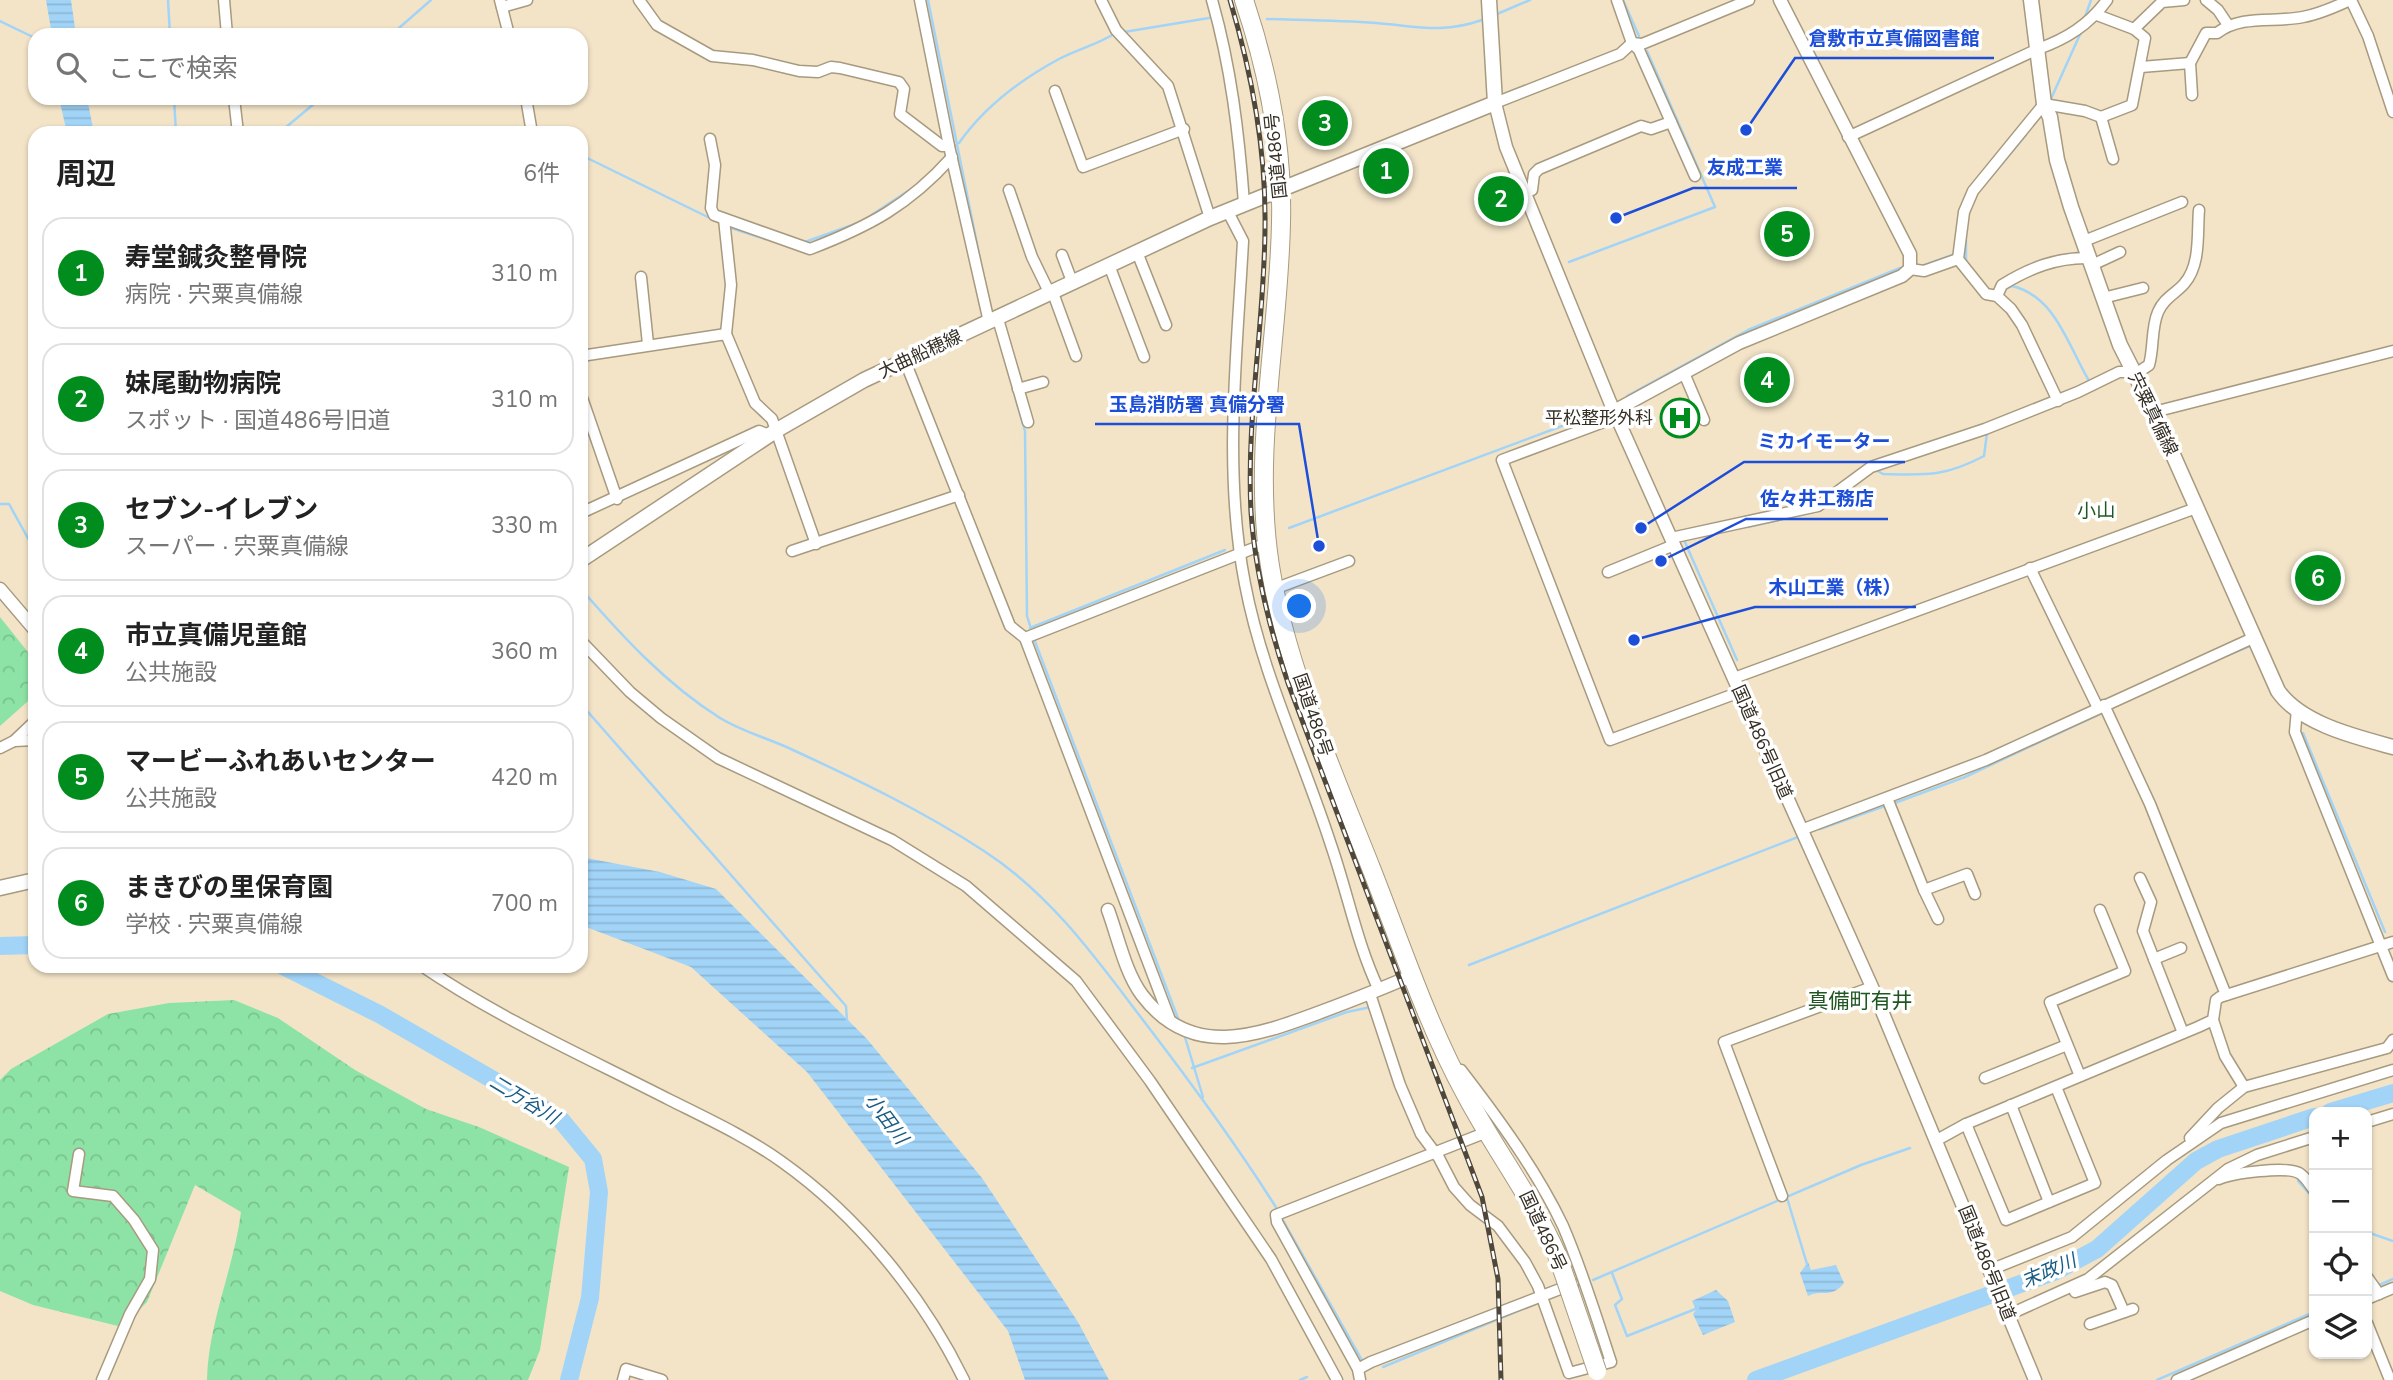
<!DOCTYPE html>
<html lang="ja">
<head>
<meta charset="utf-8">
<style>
  :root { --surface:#fff; --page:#f6f6f6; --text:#222; --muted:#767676; --line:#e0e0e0; --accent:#018d1d }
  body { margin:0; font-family:"Nunito Sans","Noto Sans JP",sans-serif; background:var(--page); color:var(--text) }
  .controls { position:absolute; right:21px; bottom:21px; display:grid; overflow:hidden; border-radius:14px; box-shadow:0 2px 5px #0004 }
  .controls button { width:63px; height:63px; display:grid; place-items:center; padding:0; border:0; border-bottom:2px solid var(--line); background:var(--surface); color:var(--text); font:35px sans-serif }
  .you { position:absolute; left:1300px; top:607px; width:24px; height:24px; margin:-18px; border:5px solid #fff; border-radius:50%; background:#1a73e8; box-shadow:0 0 0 10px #1a73e833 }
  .badge { display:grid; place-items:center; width:46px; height:46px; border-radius:50%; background:var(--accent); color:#fff; font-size:23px; font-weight:700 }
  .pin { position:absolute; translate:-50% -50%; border:4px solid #fff; box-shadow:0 2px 7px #0006 }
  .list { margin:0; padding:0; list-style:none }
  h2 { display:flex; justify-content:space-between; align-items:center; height:91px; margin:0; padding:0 28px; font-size:30px }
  h2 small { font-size:23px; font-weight:400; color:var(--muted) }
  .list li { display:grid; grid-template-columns:46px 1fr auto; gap:21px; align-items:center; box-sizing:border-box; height:112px; margin:0 14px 14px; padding:0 14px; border:2px solid var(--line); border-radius:21px }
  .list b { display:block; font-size:26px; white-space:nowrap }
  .list p { margin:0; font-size:23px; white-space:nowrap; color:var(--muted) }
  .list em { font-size:23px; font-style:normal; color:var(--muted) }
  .icon { flex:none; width:38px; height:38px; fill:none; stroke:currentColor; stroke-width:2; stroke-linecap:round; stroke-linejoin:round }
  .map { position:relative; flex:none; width:2393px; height:1380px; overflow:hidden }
  .search { position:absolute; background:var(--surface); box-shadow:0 2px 5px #0004; left:28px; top:28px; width:560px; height:77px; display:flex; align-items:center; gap:18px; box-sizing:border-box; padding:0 24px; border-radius:21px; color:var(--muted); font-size:26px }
  .panel { position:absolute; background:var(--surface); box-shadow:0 2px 5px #0004; left:28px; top:126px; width:560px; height:847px; border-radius:21px }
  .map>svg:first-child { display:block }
  .forest { fill:url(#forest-crowns) }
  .water { fill:url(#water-rules) }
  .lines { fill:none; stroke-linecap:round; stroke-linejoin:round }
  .stream { stroke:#a2d4f8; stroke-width:2.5 }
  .river { stroke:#a2d4f8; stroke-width:18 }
  .minor-casing { stroke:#a79a7f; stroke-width:13 }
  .tertiary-casing { stroke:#a79a7f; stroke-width:15 }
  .secondary-casing { stroke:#a79a7f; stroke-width:17 }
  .trunk-casing { stroke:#a79a7f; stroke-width:20 }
  .minor { stroke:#fff; stroke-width:10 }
  .tertiary { stroke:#fff; stroke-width:12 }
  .secondary { stroke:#fff; stroke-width:14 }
  .trunk { stroke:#fff; stroke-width:18 }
  .rail-casing { stroke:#4e473a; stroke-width:5 }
  .rail { stroke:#fff; stroke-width:2.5; stroke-dasharray:8; stroke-linecap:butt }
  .trunk-bridge-casing { stroke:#a79a7f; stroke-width:20; stroke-linecap:butt }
  .trunk-bridge { stroke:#fff; stroke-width:18 }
  .labels { text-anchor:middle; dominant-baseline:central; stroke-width:7; stroke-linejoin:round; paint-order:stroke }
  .street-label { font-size:18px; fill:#342e24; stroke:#fff }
  .poi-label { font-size:18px; fill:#342e24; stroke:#fff; text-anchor:end }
  .neighbourhood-label { font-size:19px; fill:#205622; stroke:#fff }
  .water-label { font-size:19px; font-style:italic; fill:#195c83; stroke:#fff }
  .quarter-label { font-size:21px; fill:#205622; stroke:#fff }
  .leader { fill:none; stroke:#1d4ed8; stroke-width:2.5 }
  .callout-dot { fill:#1d4ed8; stroke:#fff; stroke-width:2.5 }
  .callout-label { font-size:19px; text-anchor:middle; font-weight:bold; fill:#1d4ed8; stroke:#fff; stroke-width:7; stroke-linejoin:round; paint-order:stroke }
</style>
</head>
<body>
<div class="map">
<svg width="2393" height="1380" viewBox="0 0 2393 1380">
  <defs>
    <pattern id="forest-crowns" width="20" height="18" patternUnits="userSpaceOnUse" patternTransform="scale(1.75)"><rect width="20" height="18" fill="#8de3a6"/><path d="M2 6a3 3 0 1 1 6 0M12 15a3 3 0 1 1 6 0" fill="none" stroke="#7ac38f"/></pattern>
    <pattern id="water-rules" width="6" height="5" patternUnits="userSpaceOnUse" patternTransform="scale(1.75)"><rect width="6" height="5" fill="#a2d4f8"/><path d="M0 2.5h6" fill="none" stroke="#8cb6d4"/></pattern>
  </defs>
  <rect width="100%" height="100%" fill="#f3e4c8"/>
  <!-- forest -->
  <g class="forest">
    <path d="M0,617L35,661V695L0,726Z"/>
    <path d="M234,1000L278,1018L355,1070L426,1109L479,1127L569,1167L540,1350L528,1380H207C208,1323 234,1268 241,1212L195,1185L147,1302L122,1327L33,1305L0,1291V1080L11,1069L108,1014L169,1003Z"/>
  </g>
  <!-- water -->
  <g class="water">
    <path d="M46,0H71L76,35H52Z"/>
    <path d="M59,98H87L94,133H67Z"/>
    <path d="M581,857L660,872L716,889L867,1039L982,1178L1078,1322L1109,1380H1025L1008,1331L807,1072L691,967L581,925Z"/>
    <path d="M1808,1262L1811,1270L1836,1265L1844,1283C1832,1299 1821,1289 1808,1296L1800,1273Z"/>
    <path d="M1716,1290L1728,1301L1735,1322L1703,1335L1693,1314L1696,1310L1692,1301Z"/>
  </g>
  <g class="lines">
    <!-- stream -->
    <g class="stream">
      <path d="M168,0L170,35"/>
      <path d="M928,0L981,264"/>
      <path d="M1623,0L1639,36"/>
      <path d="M1497,14L1530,0"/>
      <path d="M2085,17L2091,0"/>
      <path d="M1267,19C1303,20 1340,20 1376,23C1416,26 1442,34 1482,20"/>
      <path d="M0,21L35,38"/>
      <path d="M1124,32L1209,18"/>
      <path d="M391,35L431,0"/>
      <path d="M174,98L176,133"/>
      <path d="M2050,101L2082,30"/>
      <path d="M279,133L321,98"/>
      <path d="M481,133L516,127L528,130"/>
      <path d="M959,143C985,106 1020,80 1059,59C1078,49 1096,45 1114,34"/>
      <path d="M581,155L722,224"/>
      <path d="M1981,189L2026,135"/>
      <path d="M864,220L911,189"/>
      <path d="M728,227L765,239"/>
      <path d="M1966,240V261"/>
      <path d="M805,242L855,224"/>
      <path d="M1569,262L1715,207L1647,51"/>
      <path d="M1922,266L1955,254"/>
      <path d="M2005,289L2012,286C2055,296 2068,345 2088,379"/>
      <path d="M1627,396L1748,330L1900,268"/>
      <path d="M1016,400L1025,431L1027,616L1032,632"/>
      <path d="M1876,470L1883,474C1927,475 1944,477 1984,456L1987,433"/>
      <path d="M0,504H9L35,551"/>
      <path d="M1748,527L1813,512"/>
      <path d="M1289,528L1605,410"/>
      <path d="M1687,539L1684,540L1737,660"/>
      <path d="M581,589C623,637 666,684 720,718C745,733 768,738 793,750C858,780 923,811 984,851C1052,895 1098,961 1146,1024C1192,1084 1237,1145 1277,1209"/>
      <path d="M1030,628L1225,550"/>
      <path d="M1034,639L1179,1021"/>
      <path d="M2228,655L2250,646"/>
      <path d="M581,704L846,1006L847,1021"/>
      <path d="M2303,733L2385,932"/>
      <path d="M1892,804L1965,777L2104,712"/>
      <path d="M1820,829L1885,806"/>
      <path d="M1469,965L1798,837"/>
      <path d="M1184,1034L1203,1097"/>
      <path d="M1192,1068L1347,1012L1371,1007"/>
      <path d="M2264,1132L2270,1140"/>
      <path d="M2298,1181L2314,1199"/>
      <path d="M1787,1198L1807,1264"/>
      <path d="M1280,1215L1363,1362"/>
      <path d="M2367,1232L2393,1241"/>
      <path d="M1612,1273L1622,1299L1615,1305L1627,1336L1698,1308"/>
      <path d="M1593,1280L1861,1165L1910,1148"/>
      <path d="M2377,1286L2393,1279"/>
      <path d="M1383,1367L1535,1304"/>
      <path d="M1300,1380L1307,1377"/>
      <path d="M2157,1380L2314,1312"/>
    </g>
    <!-- river -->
    <g class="river">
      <path d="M0,946L35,945"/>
      <path d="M283,966L379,1014L542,1108L561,1120L593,1159L599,1192L590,1298L569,1380"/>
      <path d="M2330,1112L2393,1093"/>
      <path d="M1756,1380L2056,1271L2097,1249L2196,1161L2218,1149L2314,1117"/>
    </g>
    <defs>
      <g id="minor">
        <path d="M224,0L227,35"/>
        <path d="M500,0L509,35"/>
        <path d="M639,0L657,25L712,56L753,60L799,71L818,72L831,67L840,68L899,82L904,89L900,114L942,146H949L989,322"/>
        <path d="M920,0L949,146"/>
        <path d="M1101,0L1116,30L1168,86L1210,218"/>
        <path d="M1212,0C1231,67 1239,134 1244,203"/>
        <path d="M1617,0L1632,43L1639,50L1695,176"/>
        <path d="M2206,0L2218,10L2228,25"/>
        <path d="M2351,0L2368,36L2393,112"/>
        <path d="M502,7L527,0"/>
        <path d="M2134,29L2162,2L2184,0"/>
        <path d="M2141,67L2190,63"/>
        <path d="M1055,91L1083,167L1184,129"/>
        <path d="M2192,95L2190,63L2206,33H2217C2242,14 2274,23 2303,17C2319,14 2335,7 2350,0"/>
        <path d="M234,98L238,133"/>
        <path d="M526,98L532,133"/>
        <path d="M1495,103L1620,54L1632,43L1642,44L1749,0"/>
        <path d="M2101,117L2113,159"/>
        <path d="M1848,137L2038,49C2066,39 2089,25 2107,0"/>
        <path d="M710,139L715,165L711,208L714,215L810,249C870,226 909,205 952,157"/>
        <path d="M1009,190L1032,257L1050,294"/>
        <path d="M1525,193L1532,190L1534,174L1539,169L1641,126L1651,129L1671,122"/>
        <path d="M1227,210L1243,241C1237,355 1223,472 1245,584C1262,674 1303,758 1331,845C1348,894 1357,944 1379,990"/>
        <path d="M724,219L731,285L726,334"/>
        <path d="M2084,241L2182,202"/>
        <path d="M1137,252L1166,325"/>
        <path d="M1062,255L1073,284"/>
        <path d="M1109,265L1144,357"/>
        <path d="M2092,265L2120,252"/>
        <path d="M1910,269L1924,271L1958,259"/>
        <path d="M641,277L648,344"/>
        <path d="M1053,293L1076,356"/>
        <path d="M1997,296L2002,285C2030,268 2057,257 2090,258"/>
        <path d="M2103,298L2143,288"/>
        <path d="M998,319L1028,422"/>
        <path d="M581,356L726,334L755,403L772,419L816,544"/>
        <path d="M905,361L1010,626L1025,638L1170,1020"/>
        <path d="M1684,373L1704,420"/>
        <path d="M2134,375L2149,365C2154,348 2151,328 2158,312C2164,298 2175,294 2184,284C2201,265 2197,234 2199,210"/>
        <path d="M1018,389L1043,382"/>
        <path d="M581,395L617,499"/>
        <path d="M2058,401L2022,325L2011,309L1997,296L1986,294L1958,259L1964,212L1973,191L2044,104L2085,111L2101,117L2132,105L2145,38L2134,29L2097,15"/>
        <path d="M2154,412L2393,351"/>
        <path d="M1617,417L1502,460L1610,740L1740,692"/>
        <path d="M581,513L759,431L769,435"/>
        <path d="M1671,538L1818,506L1871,467L1985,429L2078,392L2119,372H2132"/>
        <path d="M792,551L959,495"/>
        <path d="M2030,568L2098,708"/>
        <path d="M1608,572L1674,545"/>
        <path d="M1274,589L1349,561"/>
        <path d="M1025,638L1267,543"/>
        <path d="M581,641L630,692L661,718L718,758L892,840L966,886L1076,981L1150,1081L1271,1259L1337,1380"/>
        <path d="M1734,678L2196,508"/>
        <path d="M2104,705L2150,804L2226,995"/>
        <path d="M2297,709L2295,732L2393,976"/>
        <path d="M14,741L35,740"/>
        <path d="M0,748L14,741L35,721"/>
        <path d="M1887,798L1924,890"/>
        <path d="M1801,830L1986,760L2253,638"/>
        <path d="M2140,878L2151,902L2143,931L2183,1033"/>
        <path d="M1938,919L1924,890L1967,874L1975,894"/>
        <path d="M2154,959L2181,948"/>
        <path d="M422,966C500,1019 586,1057 670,1100C708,1119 747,1137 782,1162C858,1216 923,1296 964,1380"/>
        <path d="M1370,994L1400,1085L1421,1134L1439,1158L1454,1187L1470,1205L1498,1226L1525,1262L1538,1286L1569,1373L1611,1362C1596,1316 1582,1270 1563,1226C1537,1171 1498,1118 1461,1070"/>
        <path d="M2213,1020L2225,1056L2244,1087"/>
        <path d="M2080,1076L2050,1002L2125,971L2100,910"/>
        <path d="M1985,1078L2067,1045"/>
        <path d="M2011,1105L2049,1202"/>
        <path d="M2367,1122L2393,1114"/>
        <path d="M1966,1124L2006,1220L2095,1183L2056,1087"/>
        <path d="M2190,1138L2218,1108L2244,1087L2387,1048L2393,1040"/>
        <path d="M1937,1140L1966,1124L2198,1027L2213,1020L2216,1000L2220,997L2393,942"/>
        <path d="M79,1154L73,1191L113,1196L134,1220L153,1250L150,1279L130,1314L102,1380"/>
        <path d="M2219,1179C2233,1173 2286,1166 2299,1173C2305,1176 2310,1185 2314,1190"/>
        <path d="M1782,1196L1724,1042L1872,987"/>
        <path d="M1990,1270L2072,1237L2167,1160L2221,1123L2393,1070"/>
        <path d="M2367,1277L2379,1294"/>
        <path d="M2075,1292L2105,1282L2112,1285L2124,1312"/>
        <path d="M2367,1299L2393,1288"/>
        <path d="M2008,1315L2088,1279L2228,1169L2257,1155L2314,1137"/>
        <path d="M2367,1323L2390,1380"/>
        <path d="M2090,1324L2133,1309"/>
        <path d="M1358,1369L1371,1362L1573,1284"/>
        <path d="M623,1380L626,1369L662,1380"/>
        <path d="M1360,1380L1358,1369L1277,1222L1276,1215L1487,1132"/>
        <path d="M2177,1380L2314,1320"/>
      </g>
      <g id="tertiary">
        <path d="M1495,103L1506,147L1610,402L1872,987L2035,1380"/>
        <path d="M1614,411L1739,343L1902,276L1910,269V254L1780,0"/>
        <path d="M0,589L35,630"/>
        <path d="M1108,910C1118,937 1125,972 1142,995C1191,1060 1256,1036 1318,1013C1350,1001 1382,989 1413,975"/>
      </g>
      <g id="secondary">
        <path d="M2031,0L2044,104L2050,117L2057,160L2071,207L2120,345L2154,412L2278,691C2301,724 2356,737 2393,747"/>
        <path d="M581,560L777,430L864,380L1210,218L1495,103L1489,0"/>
        <path d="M0,888L35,880"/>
      </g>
      <path id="trunk" d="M1244,0C1268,71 1283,147 1281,222C1279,337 1252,451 1270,566C1286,667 1334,774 1371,868C1401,944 1427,1024 1466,1095C1495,1150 1533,1199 1558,1257"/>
    </defs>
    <!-- minor casing -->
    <use href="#minor" class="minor-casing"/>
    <!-- tertiary casing -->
    <use href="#tertiary" class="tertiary-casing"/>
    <!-- secondary casing -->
    <use href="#secondary" class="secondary-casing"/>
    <!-- trunk casing -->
    <use href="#trunk" class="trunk-casing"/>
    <!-- minor -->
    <use href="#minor" class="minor"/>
    <!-- tertiary -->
    <use href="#tertiary" class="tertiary"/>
    <!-- secondary -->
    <use href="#secondary" class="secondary"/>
    <!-- trunk -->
    <use href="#trunk" class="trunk"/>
    <defs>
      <path id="rail" d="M1230,0C1252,74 1266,148 1265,225C1265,320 1246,416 1251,512C1255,571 1269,627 1288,683L1482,1197L1498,1279L1501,1380"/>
    </defs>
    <!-- rail casing -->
    <use href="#rail" class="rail-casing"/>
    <!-- rail -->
    <use href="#rail" class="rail"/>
    <defs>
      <path id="trunk-bridge" d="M1558,1257L1597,1371"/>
    </defs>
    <!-- trunk-bridge casing -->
    <use href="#trunk-bridge" class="trunk-bridge-casing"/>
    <!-- trunk-bridge -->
    <use href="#trunk-bridge" class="trunk-bridge"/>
  </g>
  <!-- icons -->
  <defs>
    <symbol id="hospital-ring" viewBox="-11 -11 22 22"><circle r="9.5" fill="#fff" stroke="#018d1d" stroke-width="1.5"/><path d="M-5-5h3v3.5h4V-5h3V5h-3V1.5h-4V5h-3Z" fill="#018d1d"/></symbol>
  </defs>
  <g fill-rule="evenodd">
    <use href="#hospital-ring" x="1658" y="396" width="44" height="44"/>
  </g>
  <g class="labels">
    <!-- street labels -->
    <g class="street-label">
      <text transform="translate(1276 156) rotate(-96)">国道486号</text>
      <text transform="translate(920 354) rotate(-25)">大曲船穂線</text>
      <text transform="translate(2153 414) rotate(64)">宍粟真備線</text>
      <text transform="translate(1313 715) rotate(71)">国道486号</text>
      <text transform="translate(1762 742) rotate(66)">国道486号旧道</text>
      <text transform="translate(1543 1231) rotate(65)">国道486号</text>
      <text transform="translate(1987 1263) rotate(68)">国道486号旧道</text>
    </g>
    <!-- poi labels -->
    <g class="poi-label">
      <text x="1653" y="418">平松整形外科</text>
    </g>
    <!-- neighbourhood labels -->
    <g class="neighbourhood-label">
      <text x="2096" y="511">小山</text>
    </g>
    <!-- water labels -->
    <g class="water-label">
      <text transform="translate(524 1100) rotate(31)">二万谷川</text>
      <text transform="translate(886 1119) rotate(53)">小田川</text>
      <text transform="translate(2049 1271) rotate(-23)">末政川</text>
    </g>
    <!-- quarter labels -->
    <g class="quarter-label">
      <text x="1860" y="1001">真備町有井</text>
    </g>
  </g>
  <!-- callouts -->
  <path class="leader" d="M1746 130L1795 58H1994M1616 218L1693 188H1797M1319 546L1299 424H1095M1641 528L1744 462H1905M1661 561L1746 519H1888M1634 640L1755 607H1916"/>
  <g class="callout-dot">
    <circle cx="1746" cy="130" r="7"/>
    <circle cx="1616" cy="218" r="7"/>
    <circle cx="1319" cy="546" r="7"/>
    <circle cx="1641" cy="528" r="7"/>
    <circle cx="1661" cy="561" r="7"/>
    <circle cx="1634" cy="640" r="7"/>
  </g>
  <g class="callout-label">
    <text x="1894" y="45">倉敷市立真備図書館</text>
    <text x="1745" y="174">友成工業</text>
    <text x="1197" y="411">玉島消防署 真備分署</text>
    <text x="1824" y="448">ミカイモーター</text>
    <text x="1817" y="505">佐々井工務店</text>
    <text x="1835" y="594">木山工業（株）</text>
  </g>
</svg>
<div class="controls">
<button>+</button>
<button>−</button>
<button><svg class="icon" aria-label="locate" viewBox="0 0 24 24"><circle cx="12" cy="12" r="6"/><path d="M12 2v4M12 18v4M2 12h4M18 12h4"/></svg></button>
<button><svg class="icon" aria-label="layers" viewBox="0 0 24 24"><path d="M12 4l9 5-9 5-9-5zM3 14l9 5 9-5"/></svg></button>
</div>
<div class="you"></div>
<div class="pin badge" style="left:1386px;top:171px">1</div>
<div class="pin badge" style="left:1501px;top:199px">2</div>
<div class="pin badge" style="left:1325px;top:123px">3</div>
<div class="pin badge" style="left:1767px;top:380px">4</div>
<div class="pin badge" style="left:1787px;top:234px">5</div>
<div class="pin badge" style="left:2318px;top:578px">6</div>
<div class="search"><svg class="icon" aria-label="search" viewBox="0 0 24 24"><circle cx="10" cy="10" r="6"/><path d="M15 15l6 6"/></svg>ここで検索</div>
<section class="panel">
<h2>周辺<small>6件</small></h2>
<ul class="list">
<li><span class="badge">1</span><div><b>寿堂鍼灸整骨院</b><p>病院 · 宍粟真備線</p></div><em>310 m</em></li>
<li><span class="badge">2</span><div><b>妹尾動物病院</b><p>スポット · 国道486号旧道</p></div><em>310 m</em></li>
<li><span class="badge">3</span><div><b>セブン-イレブン</b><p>スーパー · 宍粟真備線</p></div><em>330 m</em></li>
<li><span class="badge">4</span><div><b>市立真備児童館</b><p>公共施設</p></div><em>360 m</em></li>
<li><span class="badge">5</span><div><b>マービーふれあいセンター</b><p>公共施設</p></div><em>420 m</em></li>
<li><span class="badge">6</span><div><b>まきびの里保育園</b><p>学校 · 宍粟真備線</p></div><em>700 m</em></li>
</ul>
</section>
</div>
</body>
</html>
